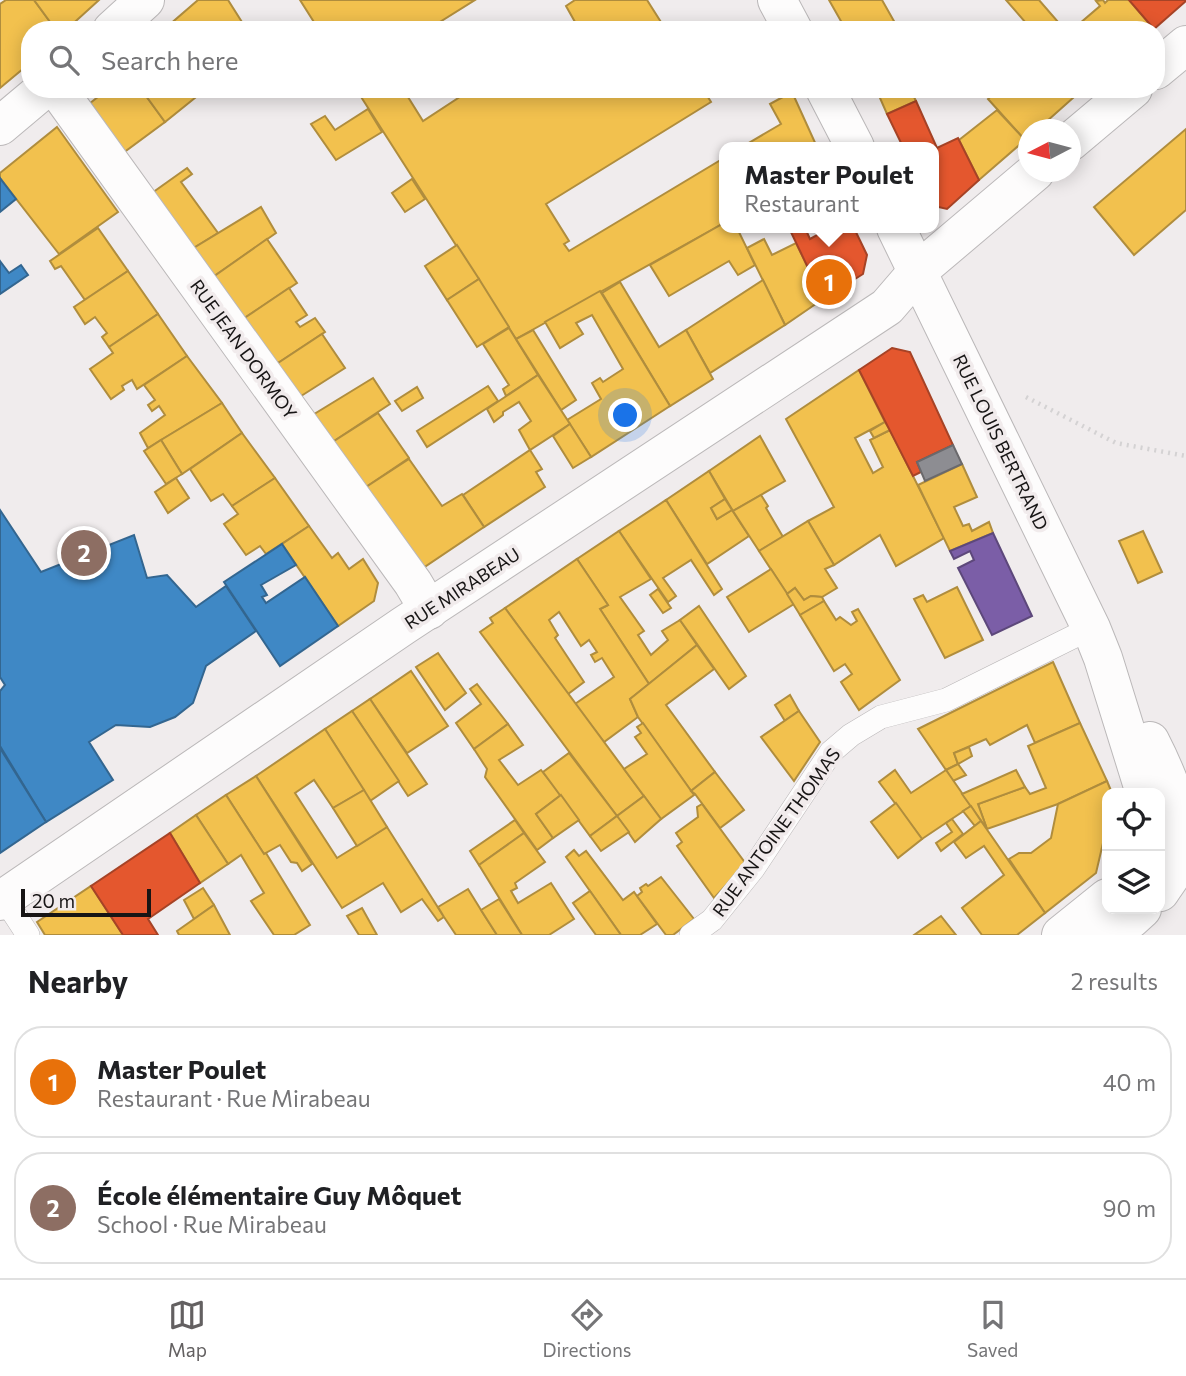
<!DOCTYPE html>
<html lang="en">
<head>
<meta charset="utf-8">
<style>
  :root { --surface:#fff; --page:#f2f2f2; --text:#202124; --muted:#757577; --line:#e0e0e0; --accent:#636061 }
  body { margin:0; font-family:Commissioner,sans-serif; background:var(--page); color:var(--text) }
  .controls { position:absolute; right:21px; bottom:21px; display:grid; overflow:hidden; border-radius:14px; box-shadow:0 4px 18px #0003 }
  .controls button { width:63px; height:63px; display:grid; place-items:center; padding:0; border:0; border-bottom:2px solid var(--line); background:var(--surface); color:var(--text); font:35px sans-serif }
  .compass { position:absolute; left:1018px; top:119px; width:63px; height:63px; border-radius:50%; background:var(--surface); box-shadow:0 4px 18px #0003; rotate:264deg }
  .scale { position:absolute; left:21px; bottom:18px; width:130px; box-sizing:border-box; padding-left:7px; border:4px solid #171515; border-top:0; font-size:19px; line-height:24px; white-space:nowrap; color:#171515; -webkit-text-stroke:5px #f1ebec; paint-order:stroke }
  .you { position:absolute; left:626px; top:416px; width:24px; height:24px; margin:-18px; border:5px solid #fff; border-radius:50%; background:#1a73e8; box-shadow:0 0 0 10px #1a73e833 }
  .badge { display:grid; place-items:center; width:46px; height:46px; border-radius:50%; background:var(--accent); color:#fff; font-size:23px; font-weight:700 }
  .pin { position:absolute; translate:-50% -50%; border:4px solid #fff; box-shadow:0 2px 7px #0006 }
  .popup { position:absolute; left:719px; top:142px; width:220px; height:91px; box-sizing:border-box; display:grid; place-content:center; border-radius:14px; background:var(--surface); filter:drop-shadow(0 2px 5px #0005); font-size:23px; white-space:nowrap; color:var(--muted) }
  .popup b { font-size:26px; color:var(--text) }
  .popup::after { content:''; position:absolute; left:50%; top:100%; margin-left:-14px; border:14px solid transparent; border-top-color:var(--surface) }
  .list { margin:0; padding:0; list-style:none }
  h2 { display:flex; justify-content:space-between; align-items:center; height:91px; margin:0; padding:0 28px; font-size:30px }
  h2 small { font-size:23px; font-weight:400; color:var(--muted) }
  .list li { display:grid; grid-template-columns:46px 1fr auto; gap:21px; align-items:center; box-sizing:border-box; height:112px; margin:0 14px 14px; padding:0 14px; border:2px solid var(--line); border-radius:28px }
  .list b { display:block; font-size:26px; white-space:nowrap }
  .list p { margin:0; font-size:23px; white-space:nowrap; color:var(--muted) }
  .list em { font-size:23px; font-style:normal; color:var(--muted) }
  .icon { flex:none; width:38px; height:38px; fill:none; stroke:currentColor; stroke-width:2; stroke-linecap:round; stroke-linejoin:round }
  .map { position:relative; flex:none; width:1186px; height:935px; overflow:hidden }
  .search { position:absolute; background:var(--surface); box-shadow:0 4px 18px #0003; left:21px; right:21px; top:21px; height:77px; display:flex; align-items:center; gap:18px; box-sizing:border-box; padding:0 24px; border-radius:28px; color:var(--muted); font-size:26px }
  .sheet { height:343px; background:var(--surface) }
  nav { display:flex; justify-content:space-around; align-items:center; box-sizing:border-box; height:98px; border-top:2px solid var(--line); background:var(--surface); font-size:19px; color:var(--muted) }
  nav a { display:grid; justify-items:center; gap:4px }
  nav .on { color:var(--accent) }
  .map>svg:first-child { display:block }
  .homes { fill:#f2c14e; stroke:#b08d3d; stroke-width:2 }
  .shops { fill:#e4572e; stroke:#a64326; stroke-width:2 }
  .offices { fill:#7b5ea7; stroke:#5d487b; stroke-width:2 }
  .schools { fill:#3f88c5; stroke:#336690; stroke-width:2 }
  .industry { fill:#8d8d92; stroke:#6a696c; stroke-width:2 }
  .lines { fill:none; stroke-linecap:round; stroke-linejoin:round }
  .service-casing { stroke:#bbb8b9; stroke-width:24 }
  .minor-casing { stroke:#bbb8b9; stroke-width:40 }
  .secondary-casing { stroke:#bbb8b9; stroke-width:40 }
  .path { stroke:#d4d2d3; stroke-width:4.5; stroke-dasharray:2 5; stroke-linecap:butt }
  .service { stroke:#fdfcfc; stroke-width:23 }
  .minor { stroke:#fdfcfc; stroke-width:38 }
  .secondary { stroke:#fdfcfc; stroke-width:38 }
  .labels { text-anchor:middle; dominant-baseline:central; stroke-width:7; stroke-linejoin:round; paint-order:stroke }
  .street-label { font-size:18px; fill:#171515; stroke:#f1ebec }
</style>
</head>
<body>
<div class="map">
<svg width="1186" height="935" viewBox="0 0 1186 935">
  <rect width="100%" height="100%" fill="#f0eced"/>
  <!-- homes -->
  <g class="homes">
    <path d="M6,0H34L56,30H30V63L0,88V4Z"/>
    <path d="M34,0H99L66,30H56Z"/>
    <path d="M198,0H228L247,30H171L168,26Z"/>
    <path d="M300,0H475L427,30H319Z"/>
    <path d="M575,0H647L666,30H563L575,22L566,6Z"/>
    <path d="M829,0H882L899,30H846Z"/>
    <path d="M1006,0H1039L1065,30H1032Z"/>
    <path d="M1103,0L1105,3L1108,0H1129L1154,29L1072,30L1100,6L1096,1Z"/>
    <path d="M108,89H141L165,122L123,153L89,104Z"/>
    <path d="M141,89H206L165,122Z"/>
    <path d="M356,89H403L423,121L472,89H703L711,102L546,204L569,241L564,244L569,251L724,158V223L516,339Z"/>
    <path d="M876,89H910L916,101L887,114Z"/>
    <path d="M999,89H1083L1037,130H1028V137L1025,140L988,99Z"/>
    <path d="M792,92L817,147H742L781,124L770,104Z"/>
    <path d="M368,109L382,132L336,160L311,124L325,116L335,130Z"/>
    <path d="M997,110L1025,140L979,180L959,140Z"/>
    <path d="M57,127L118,212L59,254L0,178V173Z"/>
    <path d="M1186,129V210L1134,255L1094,207Z"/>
    <path d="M187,168L192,174L181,182L218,233L192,249L152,193Z"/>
    <path d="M412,179L425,199L405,212L392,193Z"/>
    <path d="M261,207L276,233L213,277L192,249Z"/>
    <path d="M724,223V228H737L755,265L738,275L729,261L669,296L650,265Z"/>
    <path d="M98,228L128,271L85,300L61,266L55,269L50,261Z"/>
    <path d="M267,239L297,283L243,319L213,277Z"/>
    <path d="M764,239L772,255L796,243L823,299L785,325L747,248Z"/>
    <path d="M457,245L479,279L447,300L425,266Z"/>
    <path d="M128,271L158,314L109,347L102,337L107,333L95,317L85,324L74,307Z"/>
    <path d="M479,279L509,327L477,347L447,300Z"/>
    <path d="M763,280L785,325L710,373L686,330Z"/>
    <path d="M620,282L659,347L686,330L713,379L670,406L602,293Z"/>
    <path d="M289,288L307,315L296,322L300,327L315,318L325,332L275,365L243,319Z"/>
    <path d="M600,291L670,406L591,457L567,420L601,399L592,383L600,378L603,382L623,369L592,315L576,323L583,334L560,348L545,322Z"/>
    <path d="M158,314L187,356L137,389L132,380L122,386L124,390L111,399L90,369L113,353L109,347Z"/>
    <path d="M509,328L538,375L506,396L503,389L509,385L483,344Z"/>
    <path d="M533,330L576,400L561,410L516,339Z"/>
    <path d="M322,334L345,368L298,398L275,365Z"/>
    <path d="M187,356L222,403L148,448L140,433L165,415L159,406L152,411L148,405L155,400L144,385Z"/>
    <path d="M859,370L885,422L855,438L873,473L883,467L870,440L890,430L944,538L896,566L880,535L834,565L808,521L834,507L786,419Z"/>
    <path d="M538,375L570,424L530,450L519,430L531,421L519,402L503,412V415L494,422L487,409Z"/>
    <path d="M373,378L390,404L331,443L311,416Z"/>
    <path d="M488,386L498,401L427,447L417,431Z"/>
    <path d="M417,387L423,398L402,411L395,401Z"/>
    <path d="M222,403L242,433L182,474L161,440Z"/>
    <path d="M378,413L409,458L363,489L331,443Z"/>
    <path d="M885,422L890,430L874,438L870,431Z"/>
    <path d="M570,424L591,457L573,468L553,436Z"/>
    <path d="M242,433L275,478L232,506L223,494L211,501L190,469Z"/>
    <path d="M760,436L785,481L733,511L709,471Z"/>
    <path d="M161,440L182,474L166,484L144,451Z"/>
    <path d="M530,450L542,469L536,472L545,487L484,527L463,495Z"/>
    <path d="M409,459L442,506L462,494L484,527L420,570L363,489Z"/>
    <path d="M962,464L977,497L954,507L963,526L969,524L972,531L989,522L993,533L950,551L918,485Z"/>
    <path d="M709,471L725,499L711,508L717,519L732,510L749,536L707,564L666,500Z"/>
    <path d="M176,478L189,498L168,513L155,492Z"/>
    <path d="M275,478L309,526L266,554L260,546L246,555L224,524L238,514L232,506Z"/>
    <path d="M761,495L768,506L766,508L783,537L759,551L733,511Z"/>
    <path d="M725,499L732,510L717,519L711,508Z"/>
    <path d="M666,500L722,589L714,595L691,560L663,578L676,596L668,602L619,531Z"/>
    <path d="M808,521L834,565L825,569L837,588L822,597L811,596L804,600L795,588L787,594L759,551Z"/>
    <path d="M309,526L332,558L338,553L349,569L363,559L378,583L374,601L338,626L282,544Z"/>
    <path d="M619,531L651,579L620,597L644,631L638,635L651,655L668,640L662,631L680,620L697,645L649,684L600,609L608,605L577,559Z"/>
    <path d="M1143,531L1162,572L1138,583L1119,541Z"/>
    <path d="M577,559L608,605L600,609L649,684L630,699L638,717L604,742L575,704L614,677L602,658L595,662L591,655L597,652L589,640L581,646L559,612L549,620L558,635L555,638L584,682L568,694L505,608Z"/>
    <path d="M771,569L794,604L749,632L727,597Z"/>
    <path d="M957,587L983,640L945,658L914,599L923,595L927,602Z"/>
    <path d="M795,588L804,600L811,596L822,597L824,601L800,615L787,594Z"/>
    <path d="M658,589L671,608L663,613L650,595Z"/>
    <path d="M824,601L836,620L840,617L851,625L857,621L852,612L858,609L900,680L859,710L841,682L852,674L845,664L834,671L800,615Z"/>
    <path d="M699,606L746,676L729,689L680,620Z"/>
    <path d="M505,608L644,796L617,816L480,632L493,623L490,618Z"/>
    <path d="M697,645L714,669L666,705L715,772L691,791L638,717L630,699Z"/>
    <path d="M438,653L466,693L445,710L416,667Z"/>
    <path d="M1053,662L1080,723L1035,743L1027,725L990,745L986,739L954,753L958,764L946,770L918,729Z"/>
    <path d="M411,671L448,726L407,753L370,699Z"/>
    <path d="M477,684L508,724L474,749L456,723L481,704L470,689Z"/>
    <path d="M790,695L799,711L785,721L775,705Z"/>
    <path d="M370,699L427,784L408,796L352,711Z"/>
    <path d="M352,711L399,781L370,801L325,729Z"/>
    <path d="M799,711L820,742L794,781L761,737Z"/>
    <path d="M643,723L694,795L661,819L624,769L647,754L635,737L641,733L637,727Z"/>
    <path d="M1080,723L1107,781L1058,804L987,829L978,804L1025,787L1030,794L1046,788L1028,746Z"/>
    <path d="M508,724L523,745L499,760L518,785L541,770L561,795L536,814L553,838L537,850L485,777L487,769L474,749Z"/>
    <path d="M325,729L364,790L333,808L314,780L295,793L337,858L387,827L444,917L438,921L422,899L401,912L383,883L342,908L256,776Z"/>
    <path d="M969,747L972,756L958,764L954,753Z"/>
    <path d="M569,753L617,816L590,836L543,772Z"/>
    <path d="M958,764L966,775L953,781L946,770Z"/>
    <path d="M895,770L911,793L946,770L971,806L922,839L879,782Z"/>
    <path d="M1016,770L1025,787L978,804L987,829L962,794Z"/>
    <path d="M715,772L744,810L720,828L695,794L691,791Z"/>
    <path d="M256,776L312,864L302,871L297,863L291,862L280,845L264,854L226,795Z"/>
    <path d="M1107,781L1112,793H1107V826L1096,873L1045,913L1009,859L1019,853H1031L1051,838L1058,804Z"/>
    <path d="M364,790L387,827L357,846L333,808Z"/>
    <path d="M226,795L264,854L266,853L310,925L294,935H274L251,901L264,893L247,865L241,855L228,864L196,815Z"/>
    <path d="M561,795L579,820L553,838L536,814Z"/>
    <path d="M644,796L661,819L635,842L617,816Z"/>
    <path d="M896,803L922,839L898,858L871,822Z"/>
    <path d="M702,804L746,864L714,898L677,846L682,842L676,833L698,817L697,807Z"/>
    <path d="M971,806L981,821L975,826L963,811Z"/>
    <path d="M196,815L228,864L200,883L170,833Z"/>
    <path d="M617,816L629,832L601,851L590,836Z"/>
    <path d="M952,819L963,834L941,851L936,843L952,832L946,823Z"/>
    <path d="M515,820L524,833L479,865L470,851Z"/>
    <path d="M981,821L1045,913L1017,935H982L962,908L1004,875L984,846L966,858L954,842Z"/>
    <path d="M524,833L545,862L515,883L517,888L511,891L518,903L551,883L574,919L549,935H522L479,865Z"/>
    <path d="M574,850L579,856L586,851L623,900L634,892L657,924L640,935H621L566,857Z"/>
    <path d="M661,877L694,919L673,935H666L637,896L642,892L640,888L646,884L648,886Z"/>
    <path d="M91,886L123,935H45L37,922Z"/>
    <path d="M203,888L214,905L194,919L184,900Z"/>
    <path d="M468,889L481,910L497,935H456L444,917L438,907Z"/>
    <path d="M590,891L621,935H596L573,903Z"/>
    <path d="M499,899L522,935H497L481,910Z"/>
    <path d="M214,905L230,935H179L177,931Z"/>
    <path d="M362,908L377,935H359L347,916Z"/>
    <path d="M941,916L956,935H914Z"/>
  </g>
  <!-- shops -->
  <g class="shops">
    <path d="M1129,0H1186V1L1154,29Z"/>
    <path d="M916,101L937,148L958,138L979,180L947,209L934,206V147H903L887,114Z"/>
    <path d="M789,228H805L810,239L821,233L819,228H854L867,255L863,274L823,299Z"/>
    <path d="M892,348L910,352L953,445L917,462L921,472L913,476L859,370Z"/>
    <path d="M170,833L200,883L148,919L158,935H123L91,886Z"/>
  </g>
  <!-- offices -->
  <path class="offices" d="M993,533L1032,616L992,635L958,568L974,560L970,551L954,559L950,551Z"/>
  <!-- schools -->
  <g class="schools">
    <path d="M0,178L16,199L0,212Z"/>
    <path d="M0,261L9,273L21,265L28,275L0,294Z"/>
    <path d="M0,510L41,572L134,535L147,578L167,575L196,607L226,586L256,631L206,666L193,703L175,717L150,727L116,725L89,742L113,780L46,822L0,746V691L5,685L0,677Z"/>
    <path d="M282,544L296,565L261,585L267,595L262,597L266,603L305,577L338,626L280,666L224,582Z"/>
    <path d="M0,748L46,822L0,853Z"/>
  </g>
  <!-- industry -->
  <path class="industry" d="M953,445L962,464L925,481L917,462Z"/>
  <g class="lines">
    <defs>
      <g id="service">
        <path d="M4,898L28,935"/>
        <path d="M691,935L712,920L753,869L831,752L851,735L881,717L946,700L1091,628"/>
      </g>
      <g id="minor">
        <path d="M112,30L145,0"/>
        <path d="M1156,70L1186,45"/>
        <path d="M57,89L413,583L429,610"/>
        <path d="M0,126L44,89"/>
        <path d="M1070,142L1133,89"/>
        <path d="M0,901L403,626L887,307L918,271L1035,172"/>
      </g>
      <g id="secondary">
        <path d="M777,0L793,30"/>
        <path d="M825,89L855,147"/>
        <path d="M896,228L1091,628L1103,658L1145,793"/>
        <path d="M1150,741C1168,776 1186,818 1179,858C1177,870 1166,882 1160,892"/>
        <path d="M1061,935L1107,898"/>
        <path d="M1103,935L1131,919L1142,909"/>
      </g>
    </defs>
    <!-- service casing -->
    <use href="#service" class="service-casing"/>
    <!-- minor casing -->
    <use href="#minor" class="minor-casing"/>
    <!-- secondary casing -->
    <use href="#secondary" class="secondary-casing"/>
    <!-- path -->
    <path class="path" d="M1026,397L1116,443L1186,456"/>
    <!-- service -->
    <use href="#service" class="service"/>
    <!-- minor -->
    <use href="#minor" class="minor"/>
    <!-- secondary -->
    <use href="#secondary" class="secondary"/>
  </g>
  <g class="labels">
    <!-- street labels -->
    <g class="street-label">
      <text transform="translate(244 349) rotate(54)">RUE JEAN DORMOY</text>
      <text transform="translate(1001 442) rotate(64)">RUE LOUIS BERTRAND</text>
      <text transform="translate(462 588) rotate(-33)">RUE MIRABEAU</text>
      <text transform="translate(776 832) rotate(-54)">RUE ANTOINE THOMAS</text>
    </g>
  </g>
</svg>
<div class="controls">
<button><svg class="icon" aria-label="locate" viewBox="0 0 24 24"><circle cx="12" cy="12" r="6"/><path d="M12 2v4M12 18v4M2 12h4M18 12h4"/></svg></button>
<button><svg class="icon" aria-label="layers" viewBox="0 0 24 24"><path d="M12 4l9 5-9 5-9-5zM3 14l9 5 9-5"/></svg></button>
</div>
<svg class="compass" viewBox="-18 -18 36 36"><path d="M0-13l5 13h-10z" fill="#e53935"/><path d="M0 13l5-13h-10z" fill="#757577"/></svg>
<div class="scale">20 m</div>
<div class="you"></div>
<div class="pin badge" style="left:829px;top:282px;background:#e8710a">1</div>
<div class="popup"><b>Master Poulet</b>Restaurant</div>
<div class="pin badge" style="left:84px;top:553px;background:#8d6e63">2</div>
<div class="search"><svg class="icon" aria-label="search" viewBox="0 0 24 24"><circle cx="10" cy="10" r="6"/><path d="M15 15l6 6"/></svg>Search here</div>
</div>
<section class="sheet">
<h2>Nearby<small>2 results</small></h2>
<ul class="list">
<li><span class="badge" style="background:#e8710a">1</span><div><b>Master Poulet</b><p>Restaurant · Rue Mirabeau</p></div><em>40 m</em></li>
<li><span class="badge" style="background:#8d6e63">2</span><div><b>École élémentaire Guy Môquet</b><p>School · Rue Mirabeau</p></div><em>90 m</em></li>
</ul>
</section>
<nav>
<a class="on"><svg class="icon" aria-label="map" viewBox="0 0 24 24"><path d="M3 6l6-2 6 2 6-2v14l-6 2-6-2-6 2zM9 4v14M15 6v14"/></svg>Map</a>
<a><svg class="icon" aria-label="directions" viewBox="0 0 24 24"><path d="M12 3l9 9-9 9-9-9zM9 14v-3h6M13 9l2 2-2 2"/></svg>Directions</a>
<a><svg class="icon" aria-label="saved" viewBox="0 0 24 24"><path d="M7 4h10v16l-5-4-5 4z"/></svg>Saved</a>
</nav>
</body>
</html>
